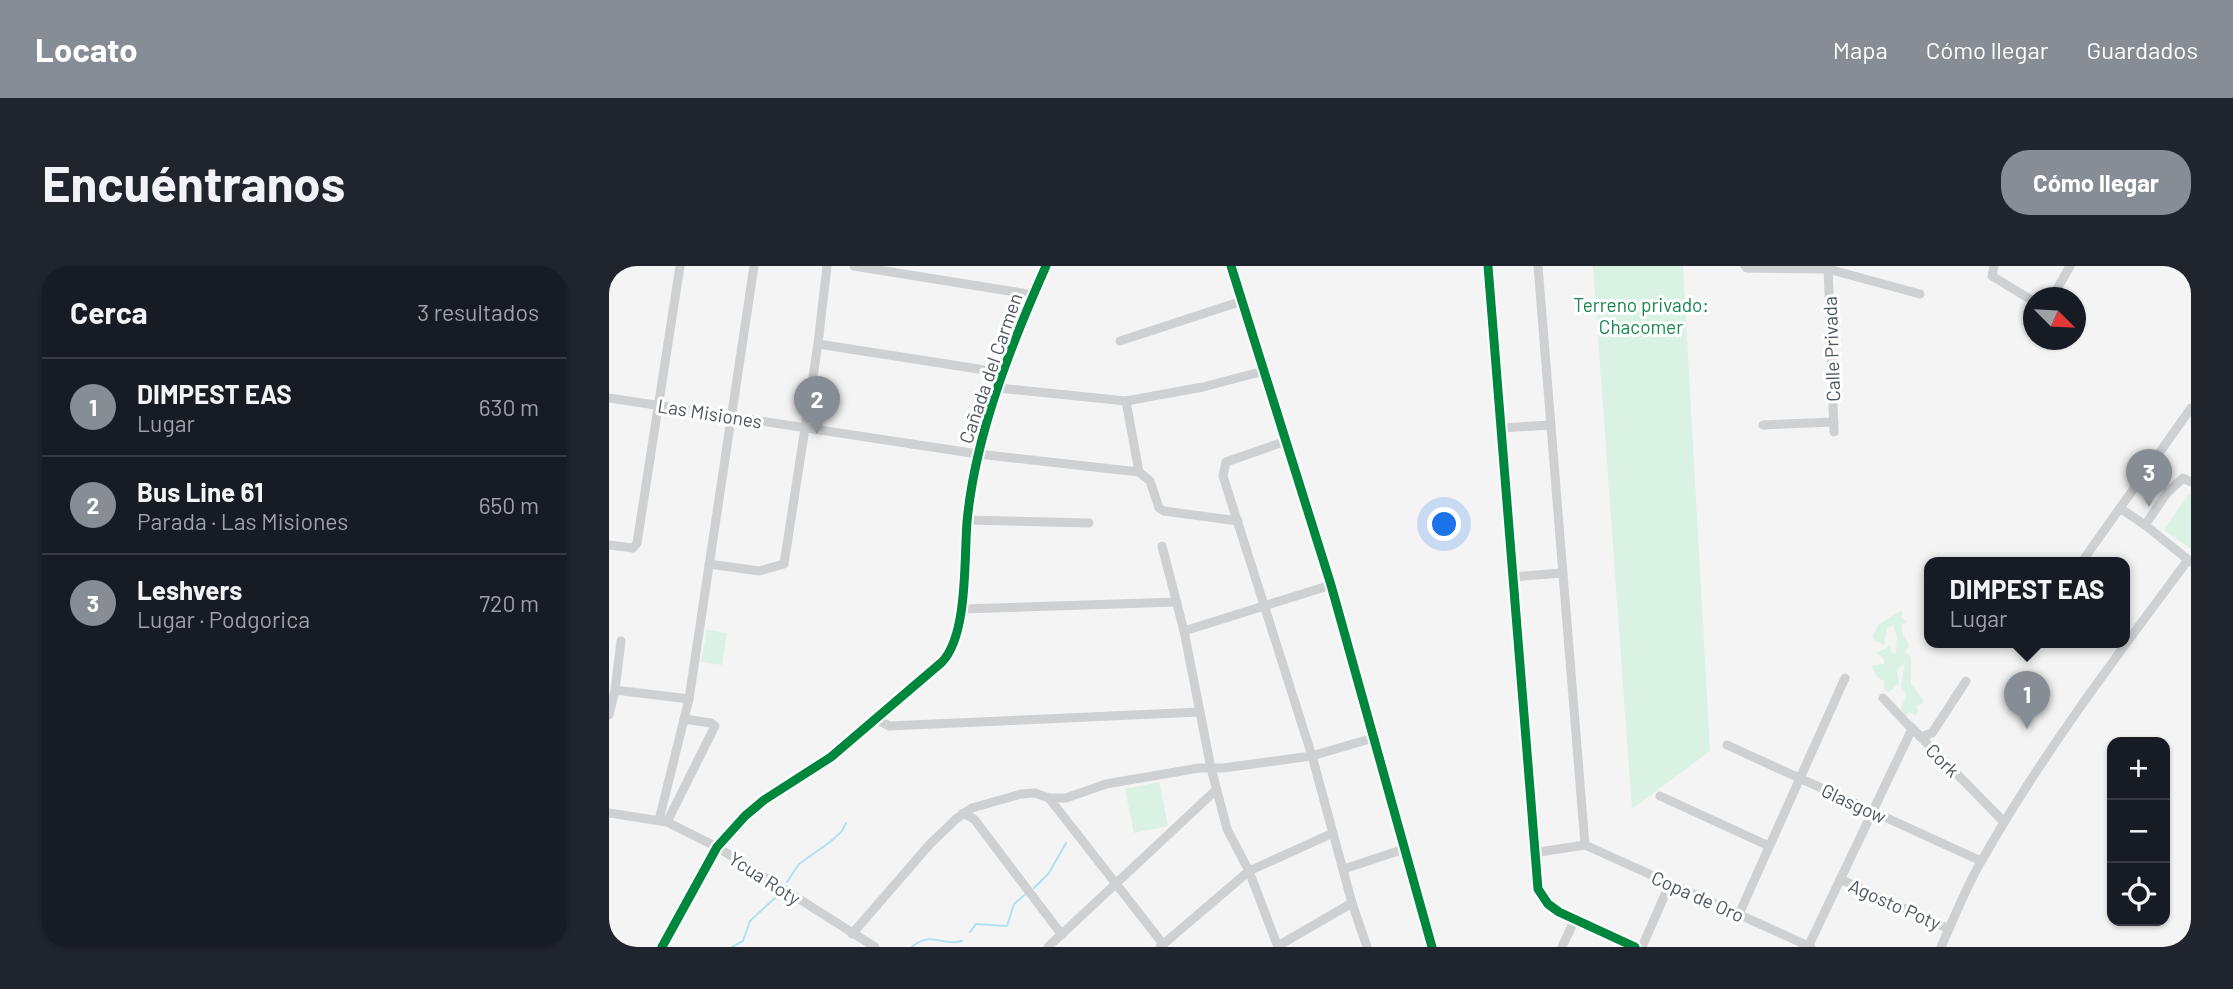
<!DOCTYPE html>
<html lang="es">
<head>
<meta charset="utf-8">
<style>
  :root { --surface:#171b24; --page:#20242c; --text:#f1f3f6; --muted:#9ea1a6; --line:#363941; --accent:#868d94 }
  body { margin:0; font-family:Barlow,sans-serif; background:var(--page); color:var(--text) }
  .controls { position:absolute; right:21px; bottom:21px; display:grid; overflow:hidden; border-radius:14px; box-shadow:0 2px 5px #0004 }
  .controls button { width:63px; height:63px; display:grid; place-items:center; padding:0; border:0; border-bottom:2px solid var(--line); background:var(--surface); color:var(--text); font:35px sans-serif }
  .compass { position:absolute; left:1414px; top:21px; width:63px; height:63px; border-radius:50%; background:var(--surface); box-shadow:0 2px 5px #0004; rotate:114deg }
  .you { position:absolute; left:836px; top:259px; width:24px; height:24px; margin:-18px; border:5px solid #fff; border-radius:50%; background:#1a73e8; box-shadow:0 0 0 10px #1a73e833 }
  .badge { display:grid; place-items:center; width:46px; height:46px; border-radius:50%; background:var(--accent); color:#fff; font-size:23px; font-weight:700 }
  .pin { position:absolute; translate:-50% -58px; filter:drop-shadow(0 2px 4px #0008) }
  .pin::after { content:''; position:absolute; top:37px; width:24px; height:21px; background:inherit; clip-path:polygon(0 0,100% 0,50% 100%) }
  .popup { position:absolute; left:1315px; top:291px; width:206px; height:91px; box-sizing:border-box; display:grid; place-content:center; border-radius:14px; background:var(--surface); filter:drop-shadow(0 2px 5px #0005); font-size:23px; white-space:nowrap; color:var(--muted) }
  .popup b { font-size:26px; color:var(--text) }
  .popup::after { content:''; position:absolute; left:50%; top:100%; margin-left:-14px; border:14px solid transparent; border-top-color:var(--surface) }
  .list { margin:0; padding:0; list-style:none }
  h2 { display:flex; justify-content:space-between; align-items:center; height:91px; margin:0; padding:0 28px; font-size:30px }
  h2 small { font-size:23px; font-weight:400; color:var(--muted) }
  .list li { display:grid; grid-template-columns:46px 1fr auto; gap:21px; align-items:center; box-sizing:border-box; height:98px; padding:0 28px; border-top:2px solid var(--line) }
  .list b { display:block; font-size:26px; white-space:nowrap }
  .list p { margin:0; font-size:23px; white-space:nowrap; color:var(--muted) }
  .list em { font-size:23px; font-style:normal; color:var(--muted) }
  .icon { flex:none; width:38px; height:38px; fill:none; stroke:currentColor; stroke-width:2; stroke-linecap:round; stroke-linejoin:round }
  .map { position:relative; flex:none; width:1582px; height:681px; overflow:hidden; border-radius:28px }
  header { display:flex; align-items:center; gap:42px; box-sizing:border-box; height:98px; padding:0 35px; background:var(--accent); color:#fff }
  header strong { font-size:33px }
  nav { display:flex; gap:38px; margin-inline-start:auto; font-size:24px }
  .intro { display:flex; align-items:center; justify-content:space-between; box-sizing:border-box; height:168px; padding:0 42px }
  h1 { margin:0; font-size:49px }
  .button { padding:18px 32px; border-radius:28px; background:var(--accent); color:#fff; font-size:24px; font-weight:700 }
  main { display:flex; gap:42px; padding:0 42px }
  aside { flex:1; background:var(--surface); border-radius:28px; box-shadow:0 2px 5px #0004 }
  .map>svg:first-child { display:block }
  .green { fill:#d9f2e3 }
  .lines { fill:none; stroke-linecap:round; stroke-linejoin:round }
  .stream { stroke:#aee2f0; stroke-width:2 }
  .minor { stroke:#ced0d2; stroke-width:9 }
  .cycleway-casing { stroke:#fff; stroke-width:13 }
  .cycleway { stroke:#00873e; stroke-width:9 }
  .labels { text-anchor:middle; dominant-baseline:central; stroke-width:6; stroke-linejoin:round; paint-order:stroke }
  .park-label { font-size:19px; fill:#17864f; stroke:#fff }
  .street-label { font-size:19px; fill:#4a5661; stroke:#fff }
</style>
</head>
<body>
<header>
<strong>Locato</strong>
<nav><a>Mapa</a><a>Cómo llegar</a><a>Guardados</a></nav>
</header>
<div class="intro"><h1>Encuéntranos</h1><a class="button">Cómo llegar</a></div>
<main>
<aside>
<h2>Cerca<small>3 resultados</small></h2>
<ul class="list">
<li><span class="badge">1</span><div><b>DIMPEST EAS</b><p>Lugar</p></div><em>630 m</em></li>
<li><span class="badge">2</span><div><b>Bus Line 61</b><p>Parada · Las Misiones</p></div><em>650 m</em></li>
<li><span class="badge">3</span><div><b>Leshvers</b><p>Lugar · Podgorica</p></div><em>720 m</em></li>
</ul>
</aside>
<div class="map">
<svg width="1582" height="681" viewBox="0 0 1582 681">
  <rect width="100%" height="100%" fill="#f4f4f4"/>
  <!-- green -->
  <g class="green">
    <path d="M984,0H1074L1101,485L1023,543Z"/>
    <path d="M1580,228L1582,230V283L1555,264Z"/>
    <path d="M1292,345L1294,346L1292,351L1297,356L1293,359V367L1300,379L1296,386L1302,391V418L1314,434V437L1307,440L1309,445L1307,450L1301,446L1296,450L1292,443L1297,429L1292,420L1296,396L1288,404L1290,417L1280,426L1275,423V415L1268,411L1263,401L1264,399L1275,398V393L1268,387L1281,380L1282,386L1287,388L1288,372L1284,359L1278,362L1275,379L1265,374L1264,369L1269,359Z"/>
    <path d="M98,364L118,367L113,399L92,396Z"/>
    <path d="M550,516L559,560L525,567L516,523Z"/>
  </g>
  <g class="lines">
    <!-- stream -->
    <g class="stream">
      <path d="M178,616L190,598L221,576L233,565L237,557"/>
      <path d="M425,622L440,607L457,577"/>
      <path d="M361,666L367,658L398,660L405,638L418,627"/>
      <path d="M123,681L134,675L141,655L167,631"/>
      <path d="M303,681C322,664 333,681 353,675"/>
    </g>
    <!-- minor -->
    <g class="minor">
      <path d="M245,0L425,29"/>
      <path d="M622,0L722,319L823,681"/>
      <path d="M879,0L929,623L939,638L950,646L1026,681"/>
      <path d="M929,0L976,579"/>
      <path d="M1136,0L1138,2L1219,3L1311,28"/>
      <path d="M1219,0L1225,166"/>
      <path d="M1385,0L1383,10L1424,35"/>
      <path d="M1443,32L1461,0"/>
      <path d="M511,75L633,35"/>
      <path d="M209,78L395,107"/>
      <path d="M390,122L517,135L594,121L655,105"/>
      <path d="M0,132L369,188L530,206L541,215L550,242L555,245L629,255"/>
      <path d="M517,135L530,206"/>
      <path d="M1154,159L1225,156"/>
      <path d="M892,162L942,159"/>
      <path d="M677,175L617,196L614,210L703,490L743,637L758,681"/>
      <path d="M1582,216L1574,212L1558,227L1536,259L1582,296"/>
      <path d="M358,254L480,257"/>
      <path d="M1536,259L1511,242L1582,142"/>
      <path d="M0,279L24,282L28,277L71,0"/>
      <path d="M553,280L575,365L602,502L618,563L640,605L669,681"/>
      <path d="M1472,297L1511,242"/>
      <path d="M100,298L150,305L175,298L209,78L218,0"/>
      <path d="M903,311L953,307"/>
      <path d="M352,343L568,336"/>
      <path d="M575,365L722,319"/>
      <path d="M6,424L80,433"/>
      <path d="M0,449L6,424L12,375"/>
      <path d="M267,453L280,460L591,446"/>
      <path d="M1301,460L1395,556"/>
      <path d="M1311,471L1323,467L1357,415"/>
      <path d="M1118,479L1372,595"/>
      <path d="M1051,530L1160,580"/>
      <path d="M440,532L554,678"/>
      <path d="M0,547L58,556L108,581L266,681"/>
      <path d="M354,547L365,553L453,669"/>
      <path d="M50,554L80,433L145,0"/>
      <path d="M58,556L106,460L102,457L75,453"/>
      <path d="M976,579L1202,681"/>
      <path d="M924,587L976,579"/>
      <path d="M735,603L795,583"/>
      <path d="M1231,613L1340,663"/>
      <path d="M1130,648L1236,412"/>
      <path d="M243,668L321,578L347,553L363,542L412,528L426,527L440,532H457L497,518L590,502H614L703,490L764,472"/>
      <path d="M669,680L743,637"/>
      <path d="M53,681L108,581L136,550L155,534L222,491L333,396C359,369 355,293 358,256C366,169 402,79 437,0"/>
      <path d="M439,681L607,524"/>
      <path d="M551,681L640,605L724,567"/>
      <path d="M953,681L966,653"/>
      <path d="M1033,681L1061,617"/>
      <path d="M1199,681L1303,463L1274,432"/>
      <path d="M1332,681C1345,652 1357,621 1373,594C1433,488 1507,391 1579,294"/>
    </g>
    <defs>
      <g id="cycleway">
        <path d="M622,0L722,319L823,681"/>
        <path d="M879,0L929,623L939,638L950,646L1026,681"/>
        <path d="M53,681L108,581L136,550L155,534L222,491L333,396C359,369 355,293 358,256C366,169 402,79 437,0"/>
      </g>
    </defs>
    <!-- cycleway casing -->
    <use href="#cycleway" class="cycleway-casing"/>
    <!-- cycleway -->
    <use href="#cycleway" class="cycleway"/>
  </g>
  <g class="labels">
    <!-- park labels -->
    <g class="park-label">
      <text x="1032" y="38">Terreno privado:<tspan x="1032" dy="22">Chacomer</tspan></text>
    </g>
    <!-- street labels -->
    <g class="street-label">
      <text transform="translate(1222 83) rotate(-92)">Calle Privada</text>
      <text transform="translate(381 102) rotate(-71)">Cañada del Carmen</text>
      <text transform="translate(101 147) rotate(9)">Las Misiones</text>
      <text transform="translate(1334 494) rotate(45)">Cork</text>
      <text transform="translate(1245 537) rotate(25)">Glasgow</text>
      <text transform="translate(156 612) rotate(33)">Ycua Roty</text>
      <text transform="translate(1089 630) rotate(24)">Copa de Oro</text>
      <text transform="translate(1286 638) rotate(24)">Agosto Poty</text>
    </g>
  </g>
</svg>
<div class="controls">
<button>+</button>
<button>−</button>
<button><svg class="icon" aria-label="locate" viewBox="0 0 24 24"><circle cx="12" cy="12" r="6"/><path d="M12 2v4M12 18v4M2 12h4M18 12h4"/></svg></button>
</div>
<svg class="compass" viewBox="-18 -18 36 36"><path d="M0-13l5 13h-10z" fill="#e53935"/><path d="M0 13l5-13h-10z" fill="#9ea1a6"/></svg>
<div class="you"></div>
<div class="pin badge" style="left:1418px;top:463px">1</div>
<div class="popup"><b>DIMPEST EAS</b>Lugar</div>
<div class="pin badge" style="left:208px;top:168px">2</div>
<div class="pin badge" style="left:1540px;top:241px">3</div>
</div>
</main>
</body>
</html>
